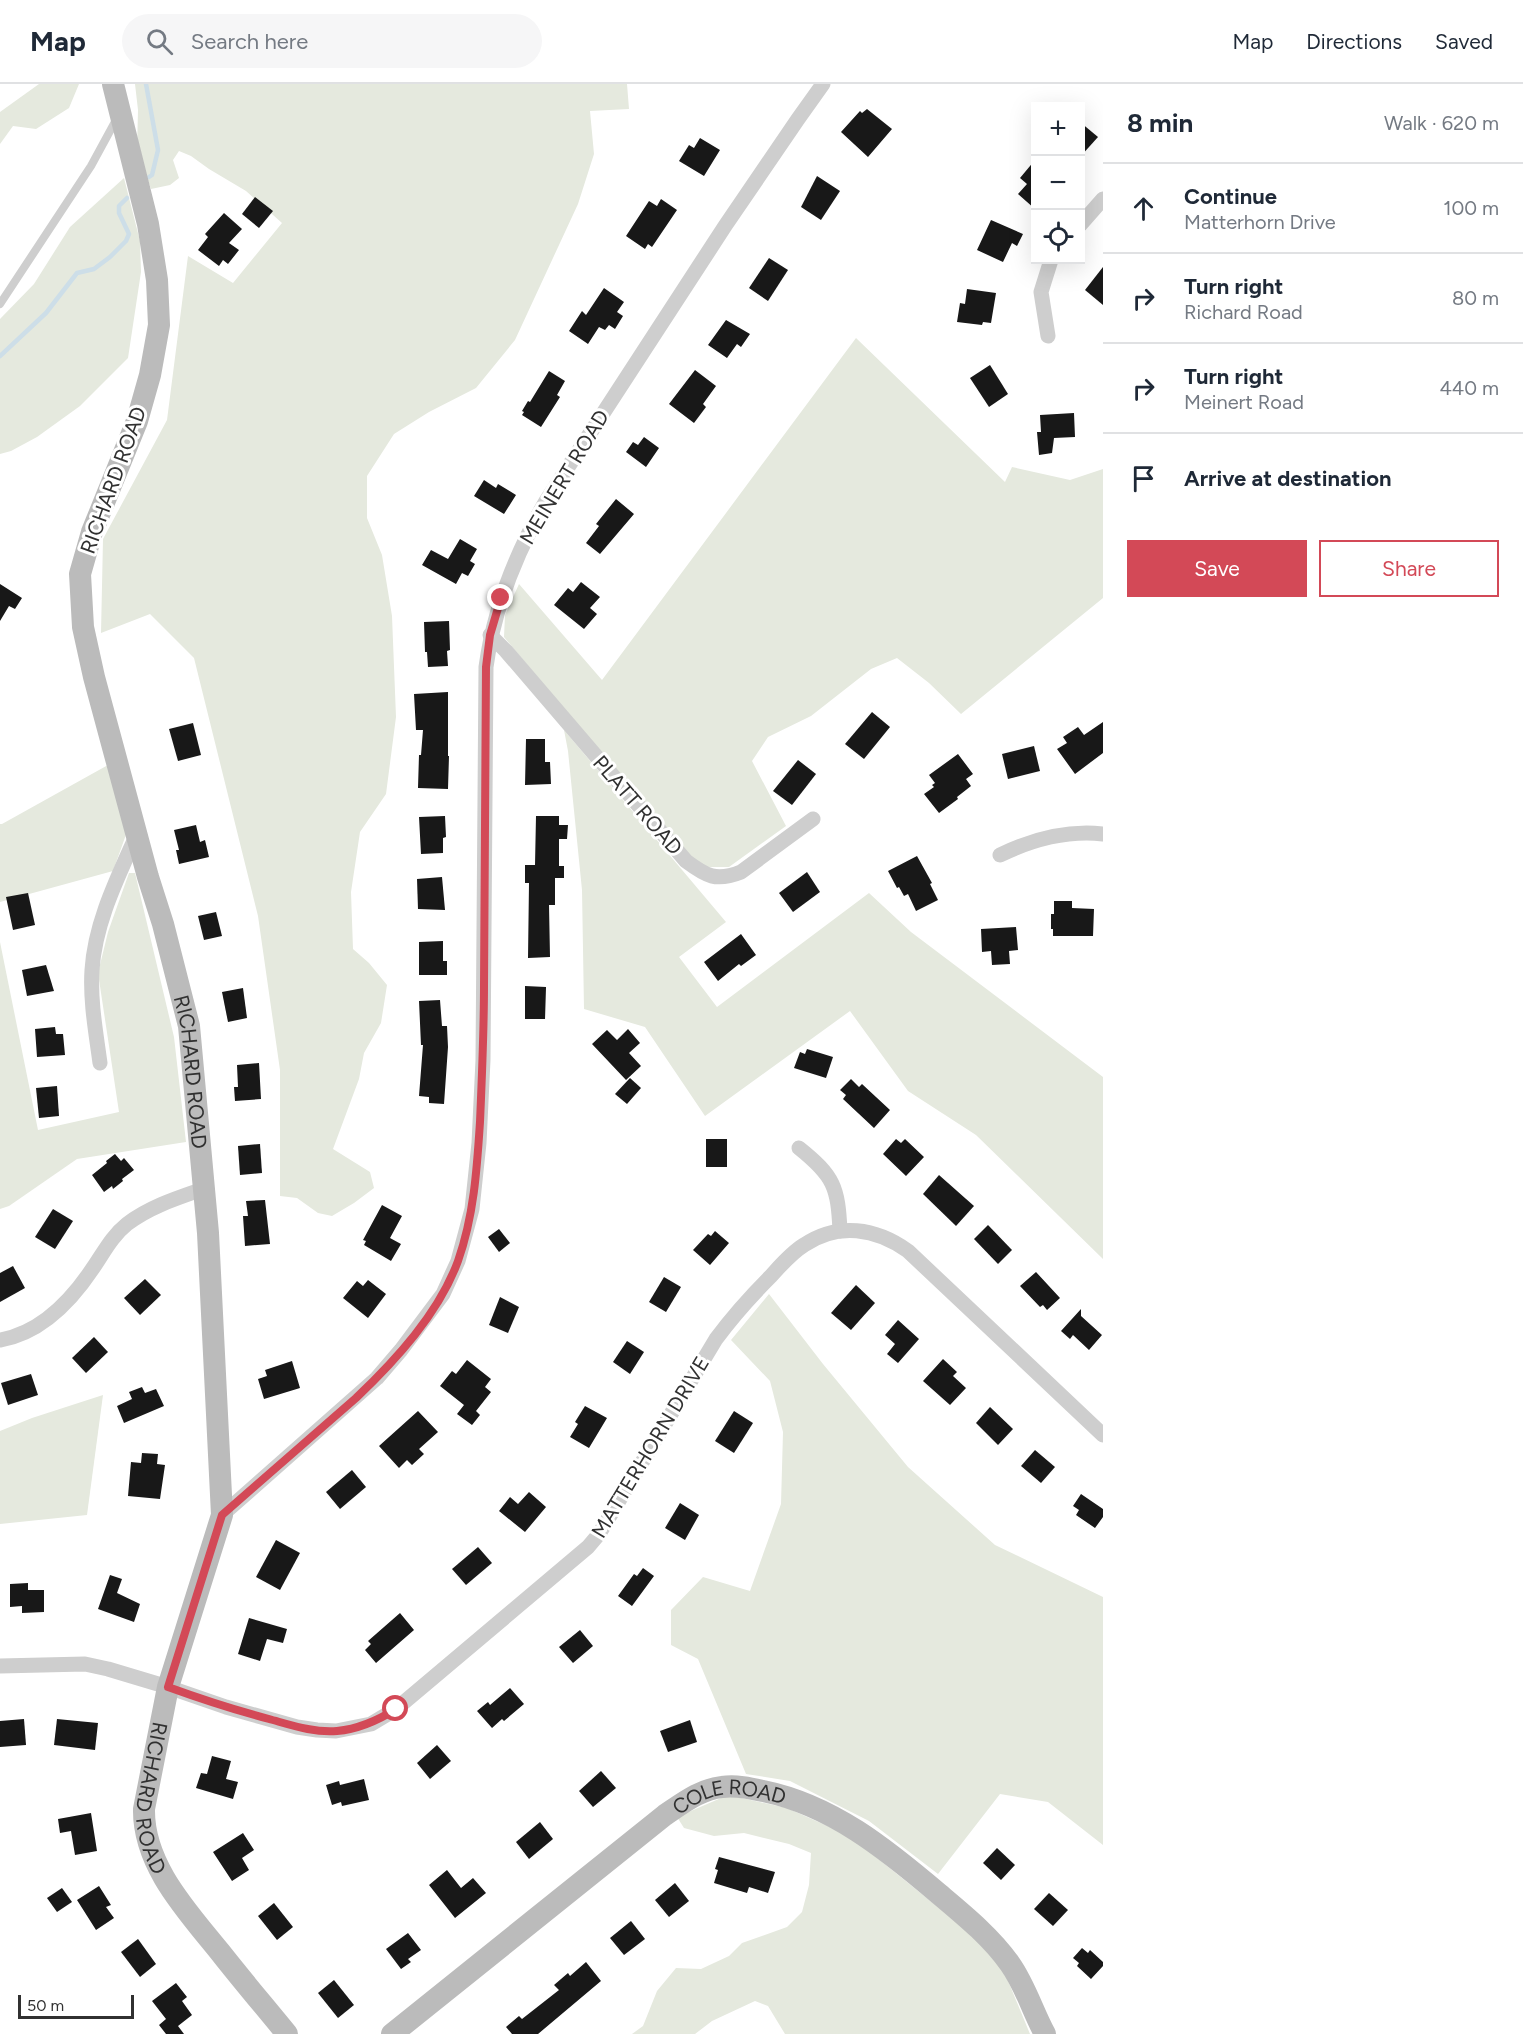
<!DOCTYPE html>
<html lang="en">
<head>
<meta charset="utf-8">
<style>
  :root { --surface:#fff; --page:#f6f6f7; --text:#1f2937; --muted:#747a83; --line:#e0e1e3; --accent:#d34957 }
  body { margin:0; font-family:Figtree,sans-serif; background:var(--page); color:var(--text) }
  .controls { position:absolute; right:18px; top:18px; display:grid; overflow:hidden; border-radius:0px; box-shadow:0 6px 24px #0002 }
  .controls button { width:54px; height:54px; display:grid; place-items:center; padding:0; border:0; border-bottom:2px solid var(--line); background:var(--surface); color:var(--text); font:30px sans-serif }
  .scale { position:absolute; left:18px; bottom:15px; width:116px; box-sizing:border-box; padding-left:6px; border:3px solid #313131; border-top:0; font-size:16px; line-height:21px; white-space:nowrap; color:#313131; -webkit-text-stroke:4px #fff; paint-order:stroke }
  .stop { position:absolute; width:18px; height:18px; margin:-14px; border:4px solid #d34957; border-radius:50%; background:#fff }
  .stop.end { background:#d34957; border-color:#fff; box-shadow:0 2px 6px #0008 }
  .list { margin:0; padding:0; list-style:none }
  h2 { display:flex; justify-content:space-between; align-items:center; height:78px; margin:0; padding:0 24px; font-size:26px }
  h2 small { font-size:20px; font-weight:400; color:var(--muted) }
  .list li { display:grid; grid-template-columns:39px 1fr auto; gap:18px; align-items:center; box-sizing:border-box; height:90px; padding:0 24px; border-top:2px solid var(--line) }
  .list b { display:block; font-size:22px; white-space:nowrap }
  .list p { margin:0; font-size:20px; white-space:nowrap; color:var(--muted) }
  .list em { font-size:20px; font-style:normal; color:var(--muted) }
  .actions { display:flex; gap:12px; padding:18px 24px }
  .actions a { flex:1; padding:14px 0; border:2px solid var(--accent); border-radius:0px; text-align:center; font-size:21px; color:var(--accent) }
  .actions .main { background:var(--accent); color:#fff }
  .icon { flex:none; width:33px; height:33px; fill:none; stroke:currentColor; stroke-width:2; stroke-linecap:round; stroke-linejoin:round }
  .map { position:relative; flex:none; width:1103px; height:1950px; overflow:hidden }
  header { display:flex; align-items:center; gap:36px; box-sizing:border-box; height:84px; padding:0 30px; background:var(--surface); border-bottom:2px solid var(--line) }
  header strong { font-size:28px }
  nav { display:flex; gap:33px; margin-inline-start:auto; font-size:21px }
  .search { width:420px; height:54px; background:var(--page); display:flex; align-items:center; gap:15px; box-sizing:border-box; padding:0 21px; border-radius:33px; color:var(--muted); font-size:22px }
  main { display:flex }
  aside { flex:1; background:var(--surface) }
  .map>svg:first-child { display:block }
  .green { fill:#e5e9de }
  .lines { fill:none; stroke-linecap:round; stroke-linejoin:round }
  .stream { stroke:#cddee8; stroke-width:4.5 }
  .building { fill:#181818 }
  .lane { stroke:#cecece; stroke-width:8 }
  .street { stroke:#cecece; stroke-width:15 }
  .secondary { stroke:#bbb; stroke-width:22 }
  .route { stroke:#d34957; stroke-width:8 }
  .labels { text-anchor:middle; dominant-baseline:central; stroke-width:6; stroke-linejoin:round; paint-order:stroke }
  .street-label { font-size:21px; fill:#313131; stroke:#fff }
</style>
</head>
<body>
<header>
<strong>Map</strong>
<div class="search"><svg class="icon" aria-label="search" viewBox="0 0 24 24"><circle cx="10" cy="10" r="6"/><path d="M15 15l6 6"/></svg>Search here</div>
<nav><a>Map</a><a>Directions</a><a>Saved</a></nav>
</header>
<main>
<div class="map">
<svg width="1103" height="1950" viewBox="0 0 1103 1950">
  <rect width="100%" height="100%" fill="#fff"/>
  <!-- green -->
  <g class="green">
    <path d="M39,0H79L69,24L36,45L13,42L0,60V28Z"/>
    <path d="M135,0H627L629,25L590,27L594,70L578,120L515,256L476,304L429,328L394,350L367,392V434L382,471L392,532L396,633L386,710L360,748L351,808L353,865L369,879L387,901L381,939L364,969L359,995L333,1065L370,1088L374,1104L354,1119L332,1132L318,1129L297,1114L280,1112V986L258,832L194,574L150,530L101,549L103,455L167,336L188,172L233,199L282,139L246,107L209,85L191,72L179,67L173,76L179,94L170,101L151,105L137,66L138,26Z"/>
    <path d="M124,94L140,157L141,188L128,274L80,322L37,353L11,367L0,370V235L34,200L70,143Z"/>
    <path d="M856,254L1005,398L1012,383L1070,396L1103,385V514L961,630L929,599L897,574L871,585L811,632L768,653L752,677L786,742L729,783H706L684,770L504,553L505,531L519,500L602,596Z"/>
    <path d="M564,646L726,838L679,873L717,923L869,809L911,848L1103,993V1175L976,1051L908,1007L850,927L705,1032L645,943L584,925L582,806L568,667Z"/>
    <path d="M108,681L128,745L113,787L0,818V740H2Z"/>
    <path d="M129,789H135L174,953L186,1058L77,1075L9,1122L0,1125V858L38,1046L119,1028L98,889L108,848Z"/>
    <path d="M769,1210L823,1280L908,1383L995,1461L1103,1513V1761L1048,1718L1000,1710L938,1790L869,1737L790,1697L746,1690L698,1575L671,1561V1526L703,1493L750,1507L781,1420L783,1348L770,1297L731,1256Z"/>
    <path d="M103,1311L87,1431L0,1440V1347L32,1334Z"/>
    <path d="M728,1711L787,1724L850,1752L970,1849L1004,1887L1030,1950H785L768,1922L755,1917L712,1937L695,1950H632L643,1942L657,1907L676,1884L701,1885L729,1872L742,1859L787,1843L802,1828L809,1801L811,1769L789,1760L744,1749L714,1752L684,1744L677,1733Z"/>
  </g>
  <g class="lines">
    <!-- stream -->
    <g class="stream">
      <path d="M146,0L158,66L152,91L149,93"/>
      <path d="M0,272L46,229L77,189L94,185L110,173L126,157L129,150L119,129V122L127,114"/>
    </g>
  </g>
  <!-- building -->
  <g class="building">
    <path d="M867,25L892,45L868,73L841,48L860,27L862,29Z"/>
    <path d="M1080,38L1098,53L1080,73Z"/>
    <path d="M700,54L720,66L704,92L679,77L689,61L694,64Z"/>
    <path d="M1035,76V125L1018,110L1027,100L1020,94Z"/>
    <path d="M817,92L840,107L821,136L801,123Z"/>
    <path d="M255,113L273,127L259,144L242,130Z"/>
    <path d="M661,115L677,126L652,163L648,160L645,165L626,152L649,117L657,122Z"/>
    <path d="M224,129L242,145L229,159L239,166L228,180L223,176L219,182L198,166L208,153L205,150Z"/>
    <path d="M991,136L1023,150L1017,162L1012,159L1003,178L977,166Z"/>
    <path d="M769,174L788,186L768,217L749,204Z"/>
    <path d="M1103,183V221L1085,206Z"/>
    <path d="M604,204L624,218L617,228L623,232L615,245L609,241L605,246L599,243L588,260L569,247L582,227L586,231Z"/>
    <path d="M967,205L996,209L991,239L983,238L982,241L957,238L960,219L965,220Z"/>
    <path d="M726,236L750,250L741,263L737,260L727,274L708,261Z"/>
    <path d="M990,281L1008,310L989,323L970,294Z"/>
    <path d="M695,286L716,302L703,320L706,323L694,339L669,320Z"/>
    <path d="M549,287L565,297L557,311L560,313L541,343L522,331L524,328L522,327L528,317L530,318Z"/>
    <path d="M1074,329L1075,353L1054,354L1052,369L1039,371L1037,348H1041L1040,331Z"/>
    <path d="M644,353L659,364L646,383L626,368L633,358L638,361Z"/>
    <path d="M484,396L496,404L498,400L516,411L504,430L474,412Z"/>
    <path d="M616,415L634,430L600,470L586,459L599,442L596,440Z"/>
    <path d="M460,455L477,465L470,477L475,480L468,492L462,489L456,500L422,481L431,466L448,475Z"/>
    <path d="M581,498L600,513L590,524L597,530L584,545L554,521L568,504L573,508Z"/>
    <path d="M0,500L22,514L15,525L9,522L0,537Z"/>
    <path d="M449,537L450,566L447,567L448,582L428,583L427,568H425L424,538Z"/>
    <path d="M448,608V672H449L448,705L418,704L419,671H421L423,646H416L414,610Z"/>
    <path d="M872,628L890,643L864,675L845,660Z"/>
    <path d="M1103,638V669L1075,690L1057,665L1067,659L1063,653L1078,643L1084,651Z"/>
    <path d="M193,639L201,671L178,677L169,645Z"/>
    <path d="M526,655H545V678H550L551,700L525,701Z"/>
    <path d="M1034,662L1040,687L1008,695L1002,670Z"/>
    <path d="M958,670L973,690L966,695L971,702L957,713L958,715L939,729L924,710L934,703L932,701L935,699L929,691Z"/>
    <path d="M798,676L816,690L792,721L773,707Z"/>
    <path d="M445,732L446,753L443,754V769L421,770L419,733Z"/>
    <path d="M536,732H559V741H568L567,755H559V782H564V794H555V821H549L550,873L528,874L529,799H525V781H535Z"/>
    <path d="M196,741L200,758L205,756L209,773L179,780L176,766H179L174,746Z"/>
    <path d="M917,772L932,799L930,800L938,816L916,827L908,810L904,812L899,803L897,804L888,787Z"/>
    <path d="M807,788L820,808L793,828L779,809Z"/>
    <path d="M442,793L445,826L418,825L417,795Z"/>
    <path d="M28,809L35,841L13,846L6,813Z"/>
    <path d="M1054,817H1072V824L1094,825L1093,852H1053V845H1051V830H1054Z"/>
    <path d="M216,828L222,852L204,856L198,832Z"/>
    <path d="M1016,843L1018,866L1009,867L1010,880L992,881L991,867L982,868L981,845Z"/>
    <path d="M741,850L756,871L741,882L739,880L718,897L704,878Z"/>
    <path d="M443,857V877H447V891H419V858Z"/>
    <path d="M46,881L54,907L27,912L22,886Z"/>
    <path d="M525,902L546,903L545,935H525Z"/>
    <path d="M243,904L247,934L228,938L222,908Z"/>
    <path d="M440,916L442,942H447L448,963L444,1020L429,1019V1013L419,1012L423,961H421L419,917Z"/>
    <path d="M55,943L56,950H63L65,971L37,973L35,945Z"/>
    <path d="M628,945L640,959L629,969L641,982L626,996L592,960L607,946L617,956Z"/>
    <path d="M807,965L833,973L826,994L794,984L800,968L805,970Z"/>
    <path d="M259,979L261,1015L235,1017L234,1003H238L237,981Z"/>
    <path d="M630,994L641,1004L627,1020L615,1010Z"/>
    <path d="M851,995L859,1003L862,1000L890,1026L874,1044L843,1015L846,1011L840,1006Z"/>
    <path d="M57,1002L59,1032L39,1034L36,1004Z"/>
    <rect x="706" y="1055" width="21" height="28"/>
    <path d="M896,1055L901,1059L905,1055L924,1073L906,1092L883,1070Z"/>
    <path d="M260,1060L262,1089L240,1091L238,1062Z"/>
    <path d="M115,1070L121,1077L124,1074L134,1086L122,1095L123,1097L113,1105L112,1102L104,1108L92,1091L107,1079L106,1077Z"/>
    <path d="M939,1091L974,1122L956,1142L923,1110Z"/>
    <path d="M265,1116L270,1160L245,1162L243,1132H248L246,1117Z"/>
    <path d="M382,1121L402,1132L390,1154L401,1160L391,1177L364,1161L366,1157L363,1156Z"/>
    <path d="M53,1125L73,1137L55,1165L35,1153Z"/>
    <path d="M988,1141L1012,1166L998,1180L974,1155Z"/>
    <path d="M499,1145L510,1159L499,1168L488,1153Z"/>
    <path d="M715,1147L729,1159L710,1181L693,1166L708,1150L711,1152Z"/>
    <path d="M13,1182L25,1204L0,1218V1189Z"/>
    <path d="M1036,1188L1060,1214L1047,1226L1043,1221L1040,1223L1020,1202Z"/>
    <path d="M664,1193L681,1203L666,1228L649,1218Z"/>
    <path d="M145,1195L161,1211L140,1231L124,1214Z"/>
    <path d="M368,1196L386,1210L368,1234L343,1214L357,1197L363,1202Z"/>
    <path d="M856,1201L875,1219L851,1246L831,1229Z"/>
    <path d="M500,1213L519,1223L508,1249L489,1241Z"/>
    <path d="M1081,1225V1232L1102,1251L1089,1266L1073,1251L1070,1255L1061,1247Z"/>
    <path d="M898,1236L919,1255L898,1279L887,1270L895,1260L885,1251Z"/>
    <path d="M94,1253L108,1268L86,1289L72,1274Z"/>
    <path d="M627,1257L644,1268L630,1290L613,1278Z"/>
    <path d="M943,1275L957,1288L953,1292L966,1304L950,1321L923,1297Z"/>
    <path d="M467,1276L491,1295L485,1303L491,1308L476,1327L480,1331L472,1341L457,1330L464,1321L440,1302L452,1287L456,1290Z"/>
    <path d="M292,1277L300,1304L264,1315L258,1295L267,1292L265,1286Z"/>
    <path d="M31,1290L38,1311L8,1321L1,1299Z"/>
    <path d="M142,1303L145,1309L156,1305L164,1322L124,1339L117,1322L132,1315L129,1308Z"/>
    <path d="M585,1322L607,1334L589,1364L570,1353L578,1340L575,1338Z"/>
    <path d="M990,1323L1013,1345L998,1361L976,1339Z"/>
    <path d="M418,1327L438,1348L419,1365L424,1370L412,1381L407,1376L399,1384L379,1362Z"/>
    <path d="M734,1327L753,1339L734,1369L715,1357Z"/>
    <path d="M1035,1366L1055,1383L1041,1399L1021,1382Z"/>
    <path d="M142,1369L158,1370L157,1380L165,1381L160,1415L128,1412L131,1378L141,1379Z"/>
    <path d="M352,1386L366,1403L340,1425L326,1408Z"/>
    <path d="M529,1408L546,1423L525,1448L499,1427L510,1413L518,1420Z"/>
    <path d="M1081,1410L1103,1425V1433L1095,1444L1076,1431L1079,1426L1073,1422Z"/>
    <path d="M680,1419L699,1431L685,1456L665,1444Z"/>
    <path d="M276,1456L300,1469L280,1506L256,1493Z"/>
    <path d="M478,1463L492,1479L466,1501L452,1485Z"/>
    <path d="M643,1484L654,1492L632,1522L618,1512L634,1490L637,1492Z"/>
    <path d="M110,1491L122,1495L117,1509L140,1520L134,1538L98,1525Z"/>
    <path d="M28,1499V1506H44V1528L22,1529V1522L10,1523V1500Z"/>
    <path d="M400,1529L414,1546L376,1579L365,1566L371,1560L368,1557Z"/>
    <path d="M249,1534L287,1545L283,1559L267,1555L260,1577L238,1570Z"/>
    <path d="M580,1546L593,1562L573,1579L559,1563Z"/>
    <path d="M510,1604L524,1620L504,1637L502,1635L492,1644L477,1627L488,1618L490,1621Z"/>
    <path d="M24,1635L26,1661L0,1663V1637Z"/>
    <path d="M57,1635L98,1639L95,1666L54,1661Z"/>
    <path d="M690,1636L697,1658L668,1668L660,1647Z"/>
    <path d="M437,1661L451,1677L430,1695L417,1679Z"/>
    <path d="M212,1672L231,1677L226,1695L238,1698L233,1715L196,1704L201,1689L207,1690Z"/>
    <path d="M601,1687L616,1704L593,1723L579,1707Z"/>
    <path d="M364,1695L369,1716L342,1722L341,1718L332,1721L326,1701L339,1697L340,1701Z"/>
    <path d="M91,1729L97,1767L75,1771L71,1747L60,1749L58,1735Z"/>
    <path d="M540,1738L553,1755L529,1775L516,1758Z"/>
    <path d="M243,1749L254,1766L242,1774L249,1786L232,1797L213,1768Z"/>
    <path d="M997,1764L1015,1781L1001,1796L983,1779Z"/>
    <path d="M719,1773L775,1788L768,1809L749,1803L747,1809L714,1799L718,1786L715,1785Z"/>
    <path d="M447,1786L461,1804L473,1794L486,1809L455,1834L429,1801Z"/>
    <path d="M675,1799L689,1817L669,1833L655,1816Z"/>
    <path d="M99,1802L111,1821L106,1823L114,1834L96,1846L77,1816Z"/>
    <path d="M62,1804L72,1818L57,1828L47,1814Z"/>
    <path d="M1049,1809L1068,1826L1053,1842L1034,1825Z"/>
    <path d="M274,1819L293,1843L277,1856L258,1832Z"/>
    <path d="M631,1837L645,1855L624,1871L610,1854Z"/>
    <path d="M408,1849L421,1866L408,1875L411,1878L401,1885L386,1865Z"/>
    <path d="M138,1855L156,1880L140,1893L121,1868Z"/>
    <path d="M1082,1864L1088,1869L1090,1866L1103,1878V1882L1091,1895L1077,1882L1079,1879L1073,1874Z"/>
    <path d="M586,1878L601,1897L538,1950H512L506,1943L519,1932L522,1935L559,1906L554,1901L568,1889L570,1892Z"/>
    <path d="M334,1896L354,1921L338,1934L318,1909Z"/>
    <path d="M176,1899L187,1913L182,1917L192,1931L178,1942L184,1950H166L159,1941L166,1935L152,1917Z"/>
  </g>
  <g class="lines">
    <!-- lane -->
    <path class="lane" d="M0,220L91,82L116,36"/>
    <!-- street -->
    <g class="street">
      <path d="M1080,141L1103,115"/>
      <path d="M1048,252L1041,208L1051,176"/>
      <path d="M490,551L506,567L686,777C706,792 716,798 741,788L813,735"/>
      <path d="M1000,771C1033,755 1066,746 1103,750"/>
      <path d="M100,979C96,949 90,917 92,886C95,838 118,793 137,750"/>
      <path d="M799,1064C834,1092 838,1103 840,1147"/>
      <path d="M0,1256C41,1249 71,1217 93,1184C104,1168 112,1152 127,1140C149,1123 177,1114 203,1105"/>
      <path d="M222,1431L377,1294L401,1266L443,1210L458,1177L472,1125L479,1059L483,976L486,583C494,523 516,469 546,417L725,142L798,35L823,0"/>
      <path d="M0,1582L85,1580L108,1585L168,1603L226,1623L297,1643L317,1646L336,1647L371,1640L396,1625L588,1463L599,1450L716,1255C733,1232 751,1212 771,1192C781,1181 791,1169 804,1161C838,1138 876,1144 908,1167L1103,1351"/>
    </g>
    <!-- secondary -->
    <g class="secondary">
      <path id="s1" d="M113,0L148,140L157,196L159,241L150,291L137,337L92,448L80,490L83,543L94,593L148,793L163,840L189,942L208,1149L222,1431L168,1603L144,1725C143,1781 187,1827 220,1868C242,1896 265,1923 287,1950"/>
      <path id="s2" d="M392,1950L665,1731C683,1719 701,1705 722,1703C736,1701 750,1704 763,1707C832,1721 886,1765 939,1810C964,1831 991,1853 1010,1880C1025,1901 1033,1928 1045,1950"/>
    </g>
  </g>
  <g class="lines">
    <!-- route -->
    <path class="route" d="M396,1625C377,1637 359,1645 337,1647C314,1649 291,1641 269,1635C235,1626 201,1615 168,1603L222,1431L356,1314C396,1276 439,1229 458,1177C474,1132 477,1084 480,1038C482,992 484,947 484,901C485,795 485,689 486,583L490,551L501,514"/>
  </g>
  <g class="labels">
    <!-- street labels -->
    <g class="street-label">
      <text transform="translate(564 393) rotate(-59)">MEINERT ROAD</text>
      <text transform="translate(113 396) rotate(-70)">RICHARD ROAD</text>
      <text transform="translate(638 721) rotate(49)">PLATT ROAD</text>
      <text stroke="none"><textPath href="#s1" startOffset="1020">RICHARD ROAD</textPath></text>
      <text transform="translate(650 1363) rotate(-59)">MATTERHORN DRIVE</text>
      <text stroke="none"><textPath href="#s1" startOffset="1758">RICHARD ROAD</textPath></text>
      <text stroke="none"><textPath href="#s2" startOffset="420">COLE ROAD</textPath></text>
    </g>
  </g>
</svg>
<div class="controls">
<button>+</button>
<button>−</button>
<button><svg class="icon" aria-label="locate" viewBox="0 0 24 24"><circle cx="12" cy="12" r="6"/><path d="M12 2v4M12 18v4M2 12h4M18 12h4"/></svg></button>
</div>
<div class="scale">50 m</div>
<div class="stop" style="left:396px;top:1625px"></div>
<div class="stop end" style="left:501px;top:514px"></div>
</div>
<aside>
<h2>8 min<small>Walk · 620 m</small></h2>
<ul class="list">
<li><svg class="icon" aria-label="ahead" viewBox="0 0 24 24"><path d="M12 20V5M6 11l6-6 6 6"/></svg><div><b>Continue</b><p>Matterhorn Drive</p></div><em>100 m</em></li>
<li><svg class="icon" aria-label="right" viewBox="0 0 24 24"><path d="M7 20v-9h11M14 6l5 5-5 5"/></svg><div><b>Turn right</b><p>Richard Road</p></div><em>80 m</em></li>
<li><svg class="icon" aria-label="right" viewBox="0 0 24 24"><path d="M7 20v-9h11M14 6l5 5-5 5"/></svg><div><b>Turn right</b><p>Meinert Road</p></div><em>440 m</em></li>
<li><svg class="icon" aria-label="arrive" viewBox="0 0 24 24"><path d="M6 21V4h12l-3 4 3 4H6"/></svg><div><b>Arrive at destination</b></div></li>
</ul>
<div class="actions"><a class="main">Save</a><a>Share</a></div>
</aside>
</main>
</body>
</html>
